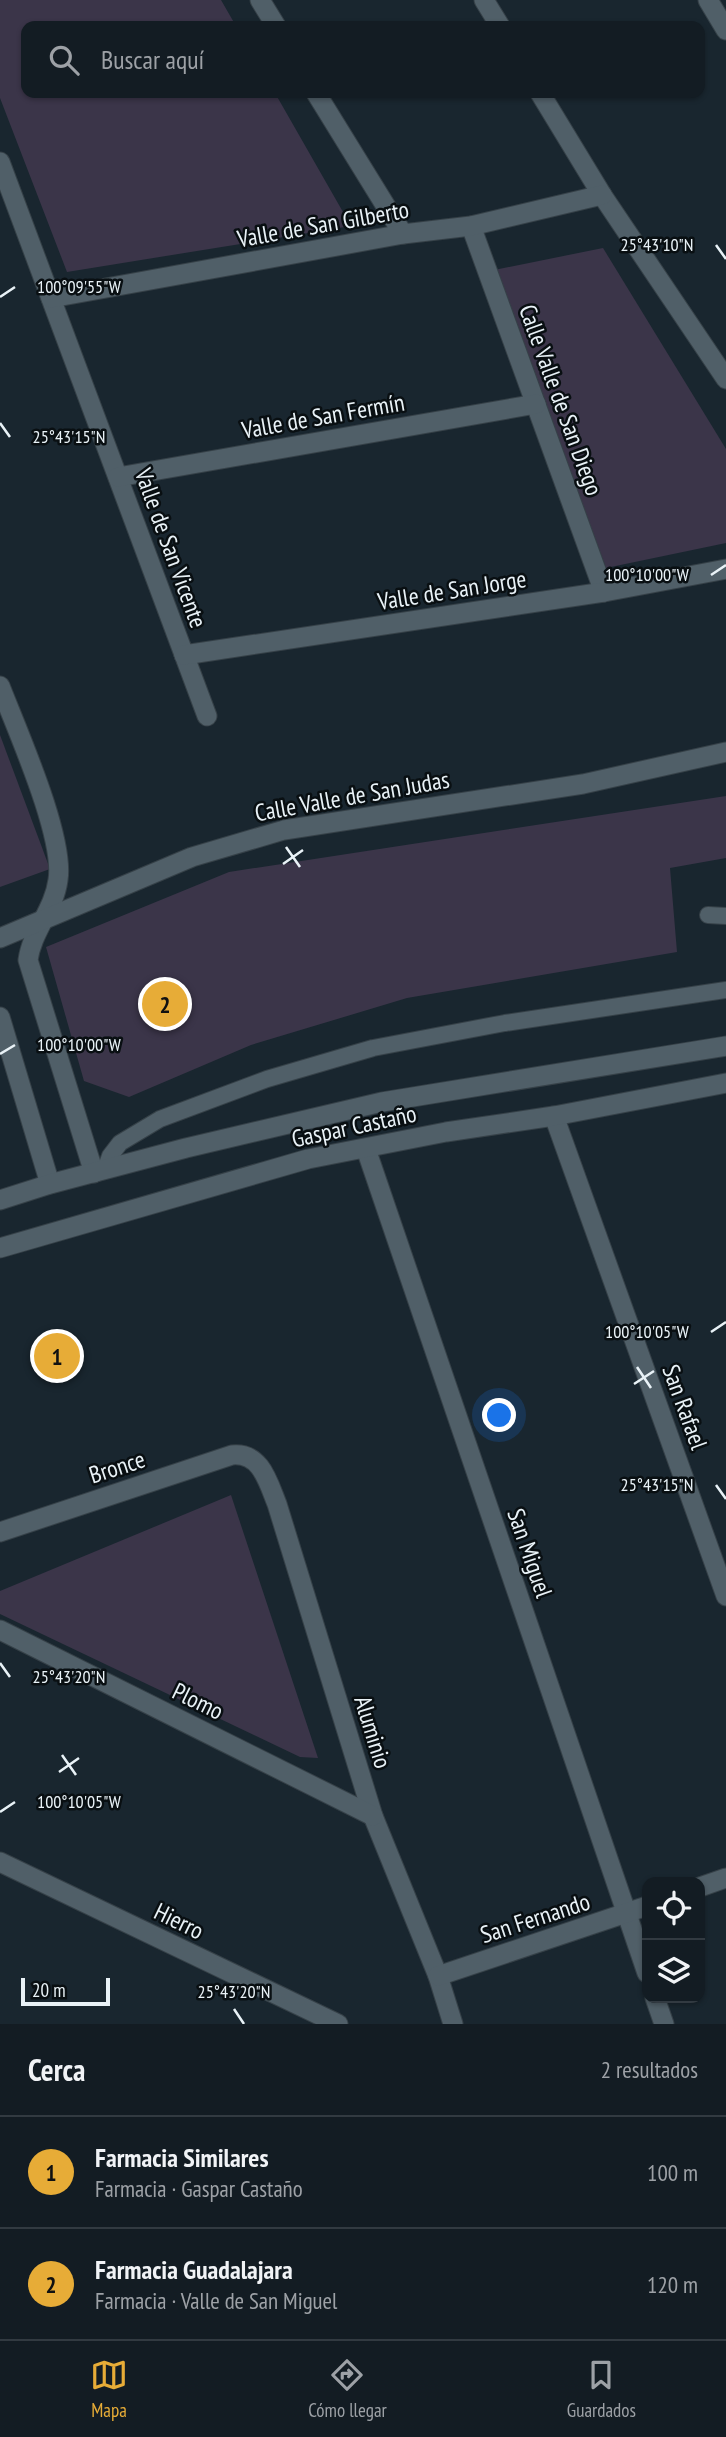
<!DOCTYPE html>
<html lang="es">
<head>
<meta charset="utf-8">
<style>
  :root { --surface:#131c23; --page:#202930; --text:#f1f3f6; --muted:#9da1a6; --line:#323a41; --accent:#e7ac37 }
  body { margin:0; font-family:"PT Sans Narrow",sans-serif; background:var(--page); color:var(--text) }
  .controls { position:absolute; right:21px; bottom:21px; display:grid; overflow:hidden; border-radius:14px; box-shadow:0 2px 5px #0004 }
  .controls button { width:63px; height:63px; display:grid; place-items:center; padding:0; border:0; border-bottom:2px solid var(--line); background:var(--surface); color:var(--text); font:35px sans-serif }
  .scale { position:absolute; left:21px; bottom:18px; width:89px; box-sizing:border-box; padding-left:7px; border:4px solid #e9f2f7; border-top:0; font-size:19px; line-height:24px; white-space:nowrap; color:#e9f2f7; -webkit-text-stroke:5px #090f12; paint-order:stroke }
  .you { position:absolute; left:500px; top:1416px; width:24px; height:24px; margin:-18px; border:5px solid #fff; border-radius:50%; background:#1a73e8; box-shadow:0 0 0 10px #1a73e833 }
  .badge { display:grid; place-items:center; width:46px; height:46px; border-radius:50%; background:var(--accent); color:#111; font-size:23px; font-weight:700 }
  .pin { position:absolute; translate:-50% -50%; border:4px solid #fff; box-shadow:0 2px 7px #0006 }
  .list { margin:0; padding:0; list-style:none }
  h2 { display:flex; justify-content:space-between; align-items:center; height:91px; margin:0; padding:0 28px; font-size:30px }
  h2 small { font-size:23px; font-weight:400; color:var(--muted) }
  .list li { display:grid; grid-template-columns:46px 1fr auto; gap:21px; align-items:center; box-sizing:border-box; height:112px; padding:0 28px; border-top:2px solid var(--line) }
  .list b { display:block; font-size:26px; white-space:nowrap }
  .list p { margin:0; font-size:23px; white-space:nowrap; color:var(--muted) }
  .list em { font-size:23px; font-style:normal; color:var(--muted) }
  .icon { flex:none; width:38px; height:38px; fill:none; stroke:currentColor; stroke-width:2; stroke-linecap:round; stroke-linejoin:round }
  .map { position:relative; flex:none; width:726px; height:2024px; overflow:hidden }
  .search { position:absolute; background:var(--surface); box-shadow:0 2px 5px #0004; left:21px; right:21px; top:21px; height:77px; display:flex; align-items:center; gap:18px; box-sizing:border-box; padding:0 24px; border-radius:14px; color:var(--muted); font-size:26px }
  .sheet { height:315px; background:var(--surface) }
  nav { display:flex; justify-content:space-around; align-items:center; box-sizing:border-box; height:98px; border-top:2px solid var(--line); background:var(--surface); font-size:19px; color:var(--muted) }
  nav a { display:grid; justify-items:center; gap:4px }
  nav .on { color:var(--accent) }
  .map>svg:first-child { display:block }
  .green { fill:#3b3549 }
  .lines { fill:none; stroke-linecap:round; stroke-linejoin:round }
  .service-casing { stroke:#364148; stroke-width:18 }
  .minor-casing { stroke:#364148; stroke-width:21 }
  .secondary-casing { stroke:#364148; stroke-width:21 }
  .service { stroke:#505f68; stroke-width:16 }
  .minor { stroke:#505f68; stroke-width:19 }
  .secondary { stroke:#505f68; stroke-width:19 }
  .ticks { fill:none; stroke:#e9f2f7; stroke-width:2.5 }
  .labels { text-anchor:middle; dominant-baseline:central; stroke-width:5; stroke-linejoin:round; paint-order:stroke }
  .street-label { font-size:24px; fill:#e9f2f7; stroke:#090f12 }
  .ticks-label { font-size:18px; text-anchor:middle; fill:#e9f2f7; stroke:#090f12; stroke-width:5; stroke-linejoin:round; paint-order:stroke }
</style>
</head>
<body>
<div class="map">
<svg width="726" height="2024" viewBox="0 0 726 2024">
  <rect width="100%" height="100%" fill="#19262f"/>
  <!-- green -->
  <g class="green">
    <path d="M0,0H221L236,26H26V93H275L351,226L67,272L0,98Z"/>
    <path d="M603,248L726,449V543L606,568L494,270Z"/>
    <path d="M0,735L50,869L0,887Z"/>
    <path d="M726,796V858L670,868L677,952L407,998L251,1045L129,1097L84,1081L46,947L229,872Z"/>
    <path d="M231,1495L318,1758L300,1757L0,1614V1591Z"/>
  </g>
  <g class="lines">
    <defs>
      <g id="service">
        <path d="M708,915L726,916"/>
        <path d="M105,1170L110,1156L120,1143L160,1119L267,1079L373,1048L505,1023L726,990"/>
      </g>
      <g id="minor">
        <path d="M260,0L276,26"/>
        <path d="M484,0L500,26"/>
        <path d="M708,0L726,30"/>
        <path d="M316,93L403,234"/>
        <path d="M540,93L602,195L726,379"/>
        <path d="M0,162L207,716"/>
        <path d="M471,226L604,592"/>
        <path d="M51,298L403,234L471,226L602,195"/>
        <path d="M118,477L536,404"/>
        <path d="M184,655L604,592L726,569"/>
        <path d="M0,686C17,730 65,837 58,880C54,910 32,931 28,960L94,1173"/>
        <path d="M0,938L192,857L284,830L583,784L726,752"/>
        <path d="M0,1017L50,1184"/>
        <path d="M554,1116L726,1596"/>
        <path d="M366,1149L647,1973"/>
        <path d="M0,1532L232,1455C261,1452 268,1482 277,1504L373,1816L438,1976L453,2024"/>
        <path d="M0,1630L373,1816"/>
        <path d="M0,1862L338,2024"/>
        <path d="M700,1887L726,1878"/>
        <path d="M438,1976L647,1906"/>
        <path d="M655,1998L664,2024"/>
      </g>
      <g id="secondary">
        <path d="M0,1200L50,1184L186,1148L382,1102L726,1046"/>
        <path d="M0,1248L308,1159L446,1132L554,1116L726,1083"/>
      </g>
    </defs>
    <!-- service casing -->
    <use href="#service" class="service-casing"/>
    <!-- minor casing -->
    <use href="#minor" class="minor-casing"/>
    <!-- secondary casing -->
    <use href="#secondary" class="secondary-casing"/>
    <!-- service -->
    <use href="#service" class="service"/>
    <!-- minor -->
    <use href="#minor" class="minor"/>
    <!-- secondary -->
    <use href="#secondary" class="secondary"/>
  </g>
  <!-- ticks -->
  <path class="ticks" d="M716,245L726,259M0,297L15,287M0,423L10,437M711,575L726,565M286,847L300,867M283,864L303,850M0,1054L15,1045M711,1332L726,1322M637,1367L651,1388M634,1384L654,1371M716,1485L726,1499M0,1663L10,1677M62,1755L76,1775M59,1772L79,1758M0,1812L15,1802M234,2009L244,2024"/>
  <g class="labels">
    <!-- street labels -->
    <g class="street-label">
      <text transform="translate(323 224) rotate(-10)">Valle de San Gilberto</text>
      <text transform="translate(561 400) rotate(70)">Calle Valle de San Diego</text>
      <text transform="translate(323 416) rotate(-10)">Valle de San Fermín</text>
      <text transform="translate(171 548) rotate(70)">Valle de San Vicente</text>
      <text transform="translate(452 590) rotate(-9)">Valle de San Jorge</text>
      <text transform="translate(352 796) rotate(-10)">Calle Valle de San Judas</text>
      <text transform="translate(354 1126) rotate(-12)">Gaspar Castaño</text>
      <text transform="translate(685 1407) rotate(70)">San Rafael</text>
      <text transform="translate(117 1467) rotate(-18)">Bronce</text>
      <text transform="translate(530 1553) rotate(71)">San Miguel</text>
      <text transform="translate(198 1701) rotate(26)">Plomo</text>
      <text transform="translate(373 1732) rotate(73)">Aluminio</text>
      <text transform="translate(535 1918) rotate(-18)">San Fernando</text>
      <text transform="translate(179 1921) rotate(26)">Hierro</text>
    </g>
  </g>
  <g class="ticks-label">
    <text x="657" y="251">25°43'10"N</text>
    <text x="79" y="293">100°09'55"W</text>
    <text x="69" y="443">25°43'15"N</text>
    <text x="647" y="581">100°10'00"W</text>
    <text x="79" y="1051">100°10'00"W</text>
    <text x="647" y="1338">100°10'05"W</text>
    <text x="657" y="1491">25°43'15"N</text>
    <text x="69" y="1683">25°43'20"N</text>
    <text x="79" y="1808">100°10'05"W</text>
    <text x="234" y="1998">25°43'20"N</text>
  </g>
</svg>
<div class="controls">
<button><svg class="icon" aria-label="locate" viewBox="0 0 24 24"><circle cx="12" cy="12" r="6"/><path d="M12 2v4M12 18v4M2 12h4M18 12h4"/></svg></button>
<button><svg class="icon" aria-label="layers" viewBox="0 0 24 24"><path d="M12 4l9 5-9 5-9-5zM3 14l9 5 9-5"/></svg></button>
</div>
<div class="scale">20 m</div>
<div class="you"></div>
<div class="pin badge" style="left:57px;top:1356px">1</div>
<div class="pin badge" style="left:165px;top:1004px">2</div>
<div class="search"><svg class="icon" aria-label="search" viewBox="0 0 24 24"><circle cx="10" cy="10" r="6"/><path d="M15 15l6 6"/></svg>Buscar aquí</div>
</div>
<section class="sheet">
<h2>Cerca<small>2 resultados</small></h2>
<ul class="list">
<li><span class="badge">1</span><div><b>Farmacia Similares</b><p>Farmacia · Gaspar Castaño</p></div><em>100 m</em></li>
<li><span class="badge">2</span><div><b>Farmacia Guadalajara</b><p>Farmacia · Valle de San Miguel</p></div><em>120 m</em></li>
</ul>
</section>
<nav>
<a class="on"><svg class="icon" aria-label="map" viewBox="0 0 24 24"><path d="M3 6l6-2 6 2 6-2v14l-6 2-6-2-6 2zM9 4v14M15 6v14"/></svg>Mapa</a>
<a><svg class="icon" aria-label="directions" viewBox="0 0 24 24"><path d="M12 3l9 9-9 9-9-9zM9 14v-3h6M13 9l2 2-2 2"/></svg>Cómo llegar</a>
<a><svg class="icon" aria-label="saved" viewBox="0 0 24 24"><path d="M7 4h10v16l-5-4-5 4z"/></svg>Guardados</a>
</nav>
</body>
</html>
